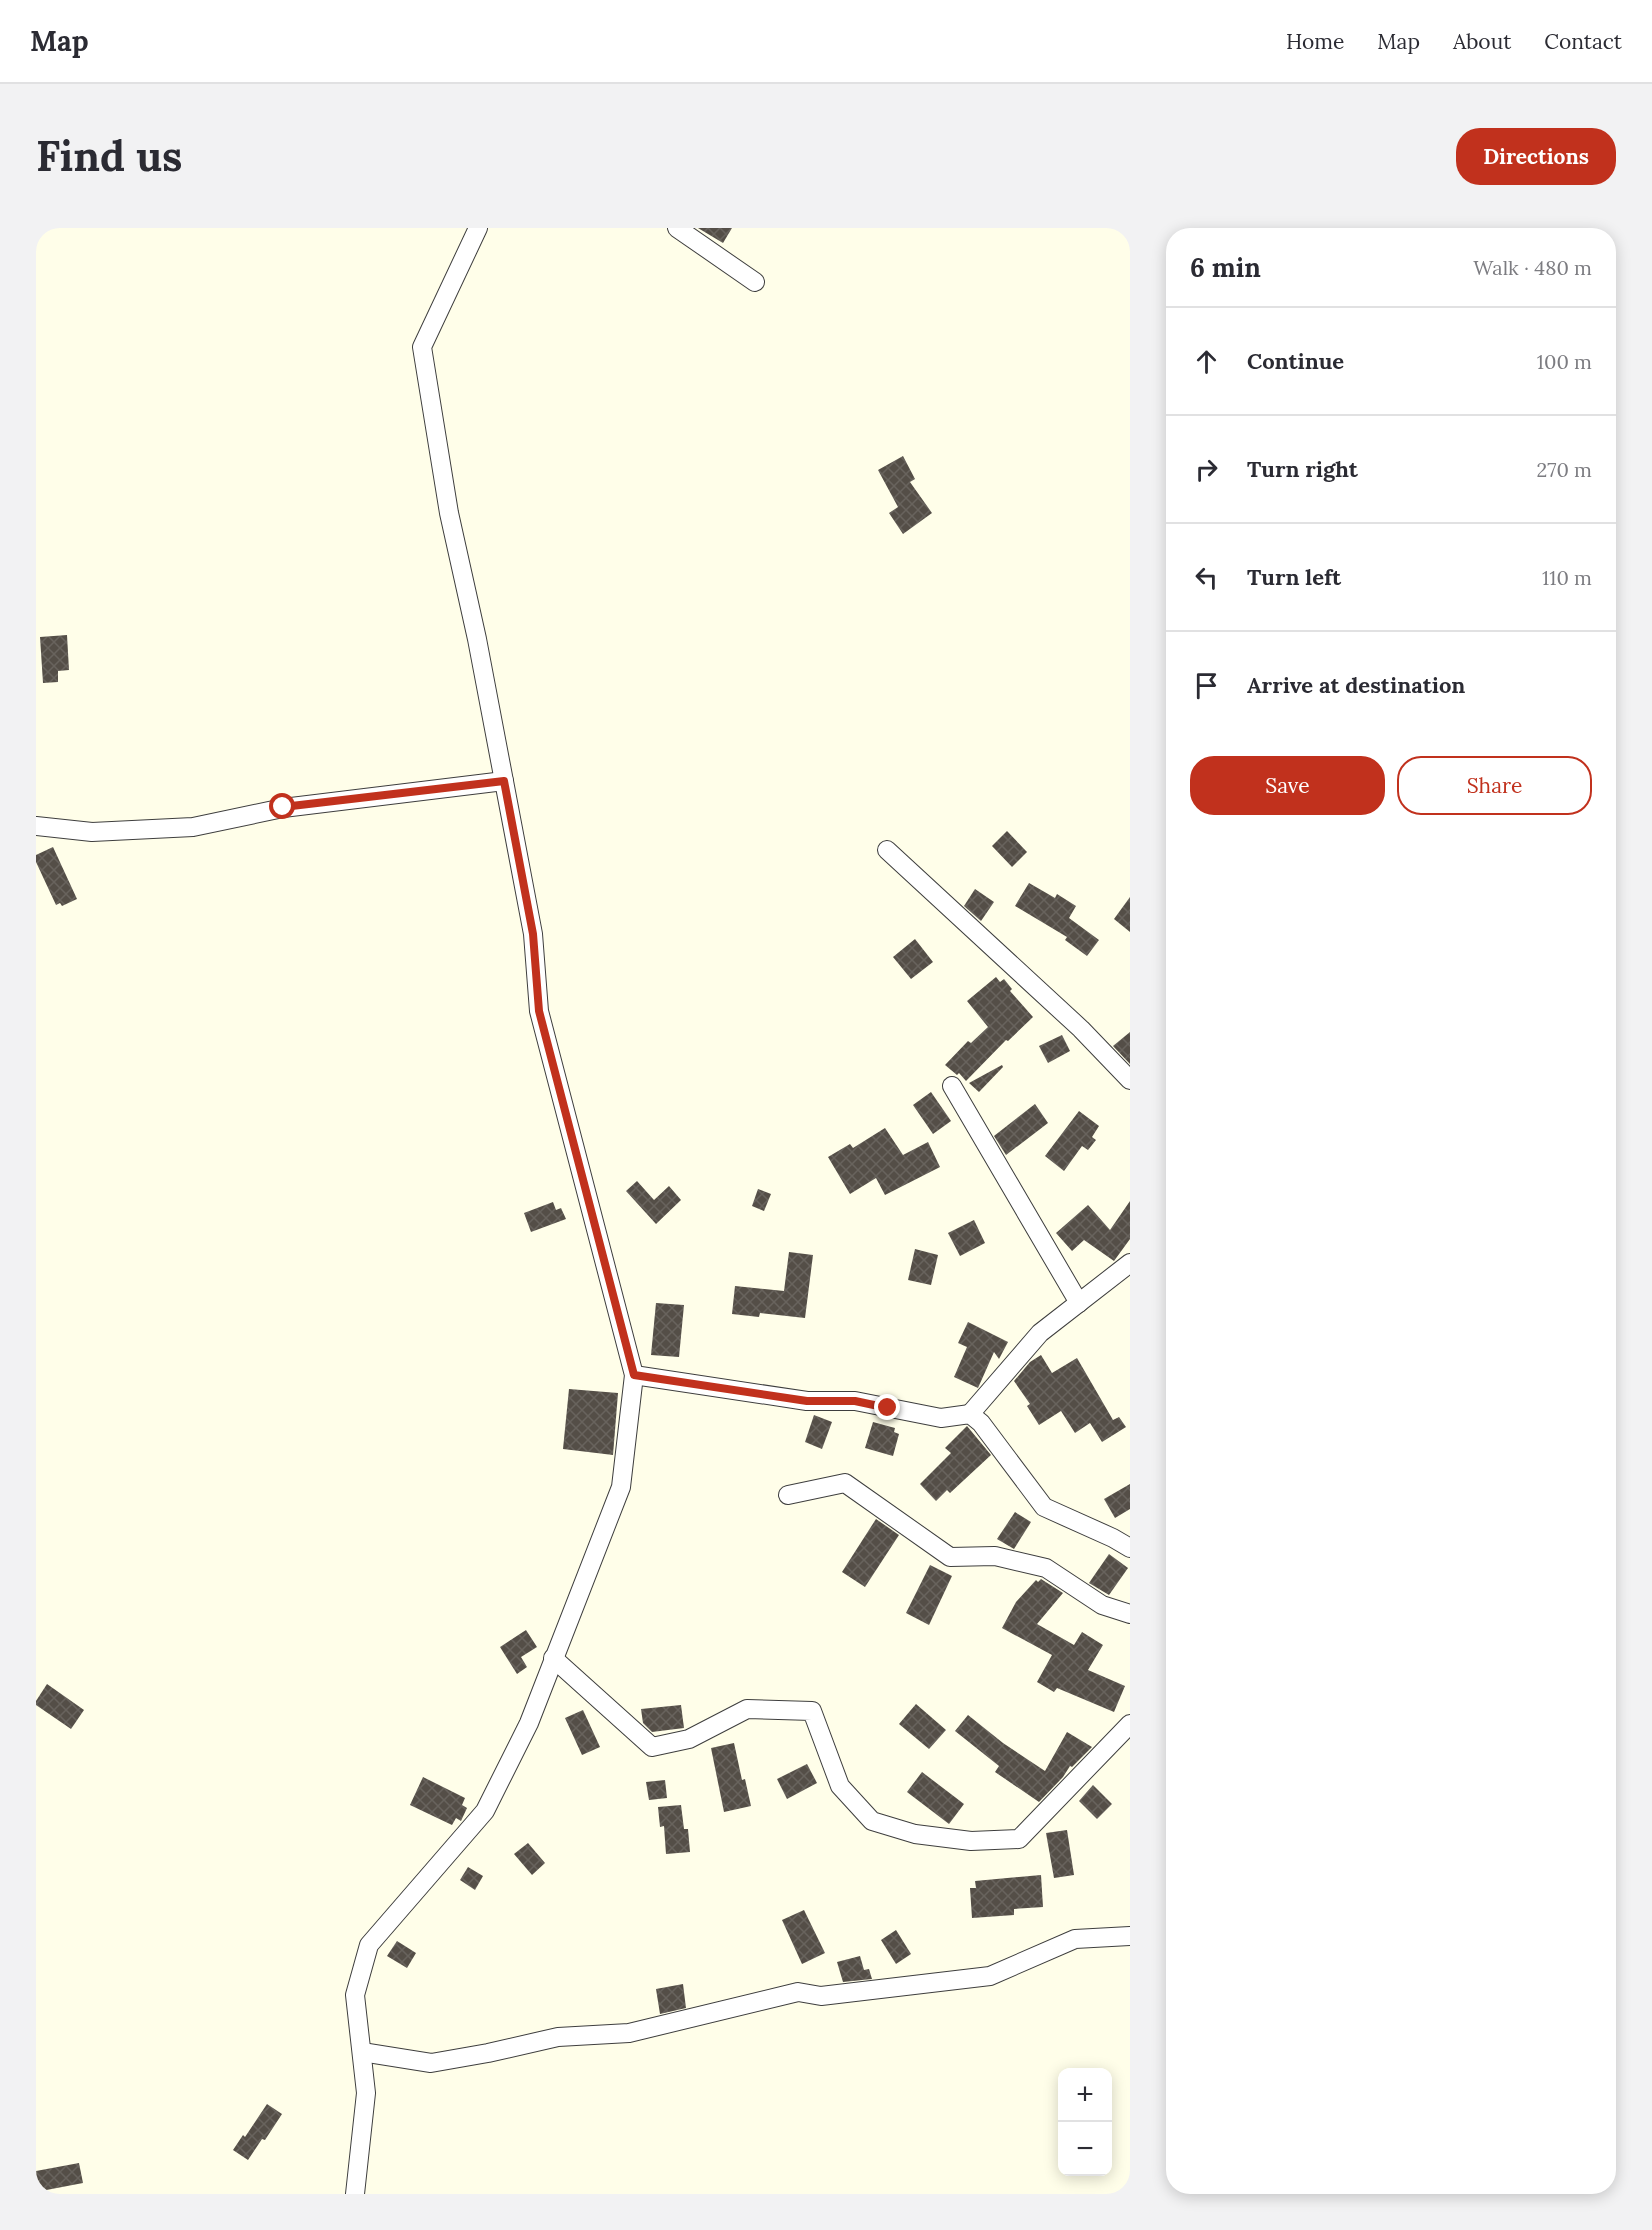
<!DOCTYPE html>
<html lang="en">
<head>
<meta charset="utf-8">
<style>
  :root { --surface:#fff; --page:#f2f2f3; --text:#2b2b33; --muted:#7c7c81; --line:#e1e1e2; --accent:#c1311d }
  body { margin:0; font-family:Lora,serif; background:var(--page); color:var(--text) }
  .controls { position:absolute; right:18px; bottom:18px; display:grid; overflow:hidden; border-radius:12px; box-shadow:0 3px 15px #0003 }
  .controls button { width:54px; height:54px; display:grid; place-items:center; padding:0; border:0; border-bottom:2px solid var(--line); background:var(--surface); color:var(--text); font:30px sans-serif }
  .stop { position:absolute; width:18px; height:18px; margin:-14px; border:4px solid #c1311d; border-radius:50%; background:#fff }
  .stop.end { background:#c1311d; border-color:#fff; box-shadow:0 2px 6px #0008 }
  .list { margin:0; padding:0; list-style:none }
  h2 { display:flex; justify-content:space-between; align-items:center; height:78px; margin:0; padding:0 24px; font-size:26px }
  h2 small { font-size:20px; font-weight:400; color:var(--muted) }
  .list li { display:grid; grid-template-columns:39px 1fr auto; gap:18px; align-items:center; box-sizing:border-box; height:108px; padding:0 24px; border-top:2px solid var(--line) }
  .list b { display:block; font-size:22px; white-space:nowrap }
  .list em { font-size:20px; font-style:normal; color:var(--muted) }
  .actions { display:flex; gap:12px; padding:18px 24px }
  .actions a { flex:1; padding:14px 0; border:2px solid var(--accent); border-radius:24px; text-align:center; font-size:21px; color:var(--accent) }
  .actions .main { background:var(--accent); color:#fff }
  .icon { flex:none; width:33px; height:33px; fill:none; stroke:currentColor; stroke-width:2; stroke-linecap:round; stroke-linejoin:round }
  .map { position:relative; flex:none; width:1094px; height:1966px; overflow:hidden; border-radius:24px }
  header { display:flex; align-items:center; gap:36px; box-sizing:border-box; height:84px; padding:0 30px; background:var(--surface); border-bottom:2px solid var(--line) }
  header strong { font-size:28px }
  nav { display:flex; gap:33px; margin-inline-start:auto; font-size:21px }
  .intro { display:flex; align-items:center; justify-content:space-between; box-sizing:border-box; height:144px; padding:0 36px }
  h1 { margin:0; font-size:42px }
  .button { padding:15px 27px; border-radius:24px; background:var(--accent); color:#fff; font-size:21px; font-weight:700 }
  main { display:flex; gap:36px; padding:0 36px }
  aside { flex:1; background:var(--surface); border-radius:24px; box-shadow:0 3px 15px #0003 }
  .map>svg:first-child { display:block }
  .building { fill:url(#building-cross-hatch) }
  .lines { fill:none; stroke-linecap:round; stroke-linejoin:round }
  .minor-casing { stroke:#3e3e3e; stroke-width:20 }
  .minor { stroke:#fff; stroke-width:18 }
  .route { stroke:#c1311d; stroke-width:8 }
</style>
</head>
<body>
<header>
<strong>Map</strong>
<nav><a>Home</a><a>Map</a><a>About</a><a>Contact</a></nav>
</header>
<div class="intro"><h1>Find us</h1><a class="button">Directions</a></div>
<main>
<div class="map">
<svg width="1094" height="1966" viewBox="0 0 1094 1966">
  <defs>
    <pattern id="building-cross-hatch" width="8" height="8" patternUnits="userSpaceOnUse" patternTransform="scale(1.5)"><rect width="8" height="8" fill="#544e47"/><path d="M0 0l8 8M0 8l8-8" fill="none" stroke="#68635d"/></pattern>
  </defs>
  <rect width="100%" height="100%" fill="#fffee9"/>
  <!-- building -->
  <g class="building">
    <path d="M662,0H696L687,15Z"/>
    <path d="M867,228L879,251L874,254L896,285L867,306L853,285L862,279L842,242Z"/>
    <path d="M31,407L33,442L22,443V454L7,455L4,409Z"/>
    <path d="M971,603L991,624L976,639L956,618Z"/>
    <path d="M17,619L41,671L26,678L24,675L20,677L0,634V627Z"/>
    <path d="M993,655L1019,670L1021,666L1040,678L1033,690L1063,712L1051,728L1029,712L1031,709L979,678Z"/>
    <path d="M939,661L958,674L945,693L928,678Z"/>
    <path d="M1094,669V704L1078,691Z"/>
    <path d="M879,711L897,734L875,751L857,729Z"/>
    <path d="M960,749L964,754L968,751L976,761L974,763L997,789L972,813L970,812L930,853L923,845L921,847L909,837L932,813L935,815L952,799L931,773Z"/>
    <path d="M1094,804V836L1077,818Z"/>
    <path d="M1026,807L1034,823L1012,835L1003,818Z"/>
    <path d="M966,837L967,839L943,864L933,855Z"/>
    <path d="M895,864L915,893L897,906L877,877Z"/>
    <path d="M999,876L1012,895L970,927L958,908Z"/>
    <path d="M1043,883L1063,898L1056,909L1060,912L1052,922L1046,918L1028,943L1009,928Z"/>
    <path d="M849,900L867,927L892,914L904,939L849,967L840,950L814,966L792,929L814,916L817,920Z"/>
    <path d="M601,953L618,972L633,958L645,972L620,996L590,963Z"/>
    <path d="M722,961L735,966L728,983L716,978Z"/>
    <path d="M1094,973V1011L1078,1033L1048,1012L1036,1023L1020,1005L1052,977L1074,1002Z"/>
    <path d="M517,974L520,982L525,980L530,991L495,1004L488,985Z"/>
    <path d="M938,992L949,1015L924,1028L912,1005Z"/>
    <path d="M879,1021L902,1027L895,1057L872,1052Z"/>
    <path d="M753,1024L777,1027L769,1090L724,1085L723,1089L696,1086L699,1058L748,1063Z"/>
    <path d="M620,1075L648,1077L643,1129L615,1127Z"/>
    <path d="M932,1094L972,1114L963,1131L958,1124L942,1160L918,1149L931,1119L922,1115Z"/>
    <path d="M1005,1127L1016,1145L1041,1130L1077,1192L1083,1189L1090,1199L1066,1214L1054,1195L1039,1205L1025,1183L1003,1197L991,1178L994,1176L978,1153L994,1134Z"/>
    <path d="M533,1161L582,1165L577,1227L527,1221Z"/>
    <path d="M778,1187L796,1194L786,1221L769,1214Z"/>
    <path d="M837,1194L859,1200L858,1204L863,1206L857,1228L829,1220Z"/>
    <path d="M931,1198L955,1227L914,1265L911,1262L900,1273L884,1256L915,1225L909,1220Z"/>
    <path d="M1094,1256V1281L1079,1290L1068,1271Z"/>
    <path d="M979,1284L995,1294L978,1321L961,1311Z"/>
    <path d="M840,1291L863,1307L829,1359L806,1344Z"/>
    <path d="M1073,1326L1092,1340L1073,1367L1053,1355Z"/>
    <path d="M894,1337L916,1348L893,1397L870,1385Z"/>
    <path d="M1005,1351L1027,1365L1001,1396L1038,1417L1046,1404L1067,1417L1052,1442L1089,1458L1078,1484L1021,1460L1018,1464L1001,1454L1016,1427L966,1400L980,1374L1000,1352L1002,1354Z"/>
    <path d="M490,1402L501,1419L485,1429L491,1439L481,1446L464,1419Z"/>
    <path d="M11,1456L48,1482L35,1501L0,1477V1473Z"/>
    <path d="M880,1476L910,1502L893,1521L863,1496Z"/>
    <path d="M645,1477L648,1500L616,1504L607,1495L605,1481Z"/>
    <path d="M547,1482L564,1519L546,1527L529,1490Z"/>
    <path d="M932,1487L967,1515L1009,1543L1031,1504L1056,1519L1036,1539L1034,1538L1027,1549L1003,1574L959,1544L963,1538L919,1503Z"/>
    <path d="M698,1515L706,1552L709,1551L715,1578L688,1584L675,1520Z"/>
    <path d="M771,1536L781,1555L751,1571L741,1551Z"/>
    <path d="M886,1544L928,1576L913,1596L871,1564Z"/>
    <path d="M387,1549L429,1570L426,1577L431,1580L425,1593L420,1590L416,1597L374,1577Z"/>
    <path d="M629,1552L631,1570L613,1572L610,1554Z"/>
    <path d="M1057,1557L1076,1576L1061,1591L1043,1573Z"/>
    <path d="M645,1577L648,1601H652L654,1624L630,1626L628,1598L624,1599L622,1579Z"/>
    <path d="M1031,1602L1038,1647L1018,1650L1010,1605Z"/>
    <path d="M492,1615L509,1635L496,1647L478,1626Z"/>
    <path d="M432,1639L447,1648L439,1662L424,1652Z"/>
    <path d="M1005,1647L1007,1679L978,1681V1687L936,1690L934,1660H940L939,1653Z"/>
    <path d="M768,1682L789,1725L766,1736L746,1692Z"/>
    <path d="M860,1702L875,1726L860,1736L845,1712Z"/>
    <path d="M361,1713L380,1725L371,1740L351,1728Z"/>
    <path d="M824,1728L828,1742L833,1741L836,1751L807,1754L801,1734Z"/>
    <path d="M647,1756L650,1780L624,1786L620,1761Z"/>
    <path d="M231,1876L246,1886L229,1912L226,1911L212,1932L197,1922L207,1907L209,1909Z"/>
    <path d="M43,1935L47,1955L0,1964V1943Z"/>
  </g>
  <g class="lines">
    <defs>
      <g id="minor">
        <path d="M641,0L719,54"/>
        <path d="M0,598L56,604L157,599L247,580L468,553"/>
        <path d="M851,622L1045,801L1094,852"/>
        <path d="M916,858L1043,1075"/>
        <path d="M598,1147L771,1173H819L905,1190L934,1186L945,1195L1008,1279L1077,1310L1094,1320"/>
        <path d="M934,1186L1004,1105L1094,1035"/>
        <path d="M752,1267L809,1255L914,1329L959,1328L1010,1340L1066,1377L1094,1386"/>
        <path d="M517,1430L616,1519L653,1511L711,1481L776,1483L804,1558L836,1593L879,1606L935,1613L983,1611L1094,1496"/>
        <path d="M326,1824L395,1835L452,1825L522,1809L593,1805L762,1764L785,1768L954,1748L1039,1711L1094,1708"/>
        <path d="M319,1966L330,1865L319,1767L333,1717L449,1583L493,1495L585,1259L598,1147L503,783L497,706L441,411L413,285L386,119L442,0"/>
      </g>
    </defs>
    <!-- minor casing -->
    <use href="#minor" class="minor-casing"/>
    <!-- minor -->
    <use href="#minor" class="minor"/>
  </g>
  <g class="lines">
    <!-- route -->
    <path class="route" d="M247,579L468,553L497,706L503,783L598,1147L771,1173H819L852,1180"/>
  </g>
</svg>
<div class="controls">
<button>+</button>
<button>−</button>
</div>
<div class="stop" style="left:247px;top:579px"></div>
<div class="stop end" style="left:852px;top:1180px"></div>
</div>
<aside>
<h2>6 min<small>Walk · 480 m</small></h2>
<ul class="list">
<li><svg class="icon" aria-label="ahead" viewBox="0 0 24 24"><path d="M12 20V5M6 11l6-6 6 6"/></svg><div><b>Continue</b></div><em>100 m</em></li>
<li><svg class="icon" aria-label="right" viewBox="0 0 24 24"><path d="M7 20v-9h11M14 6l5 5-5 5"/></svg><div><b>Turn right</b></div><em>270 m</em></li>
<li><svg class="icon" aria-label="left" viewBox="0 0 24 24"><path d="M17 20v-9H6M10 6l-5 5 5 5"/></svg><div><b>Turn left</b></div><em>110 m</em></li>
<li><svg class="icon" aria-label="arrive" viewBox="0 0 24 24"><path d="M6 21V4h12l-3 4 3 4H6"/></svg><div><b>Arrive at destination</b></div></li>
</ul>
<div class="actions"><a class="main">Save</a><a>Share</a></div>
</aside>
</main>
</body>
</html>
